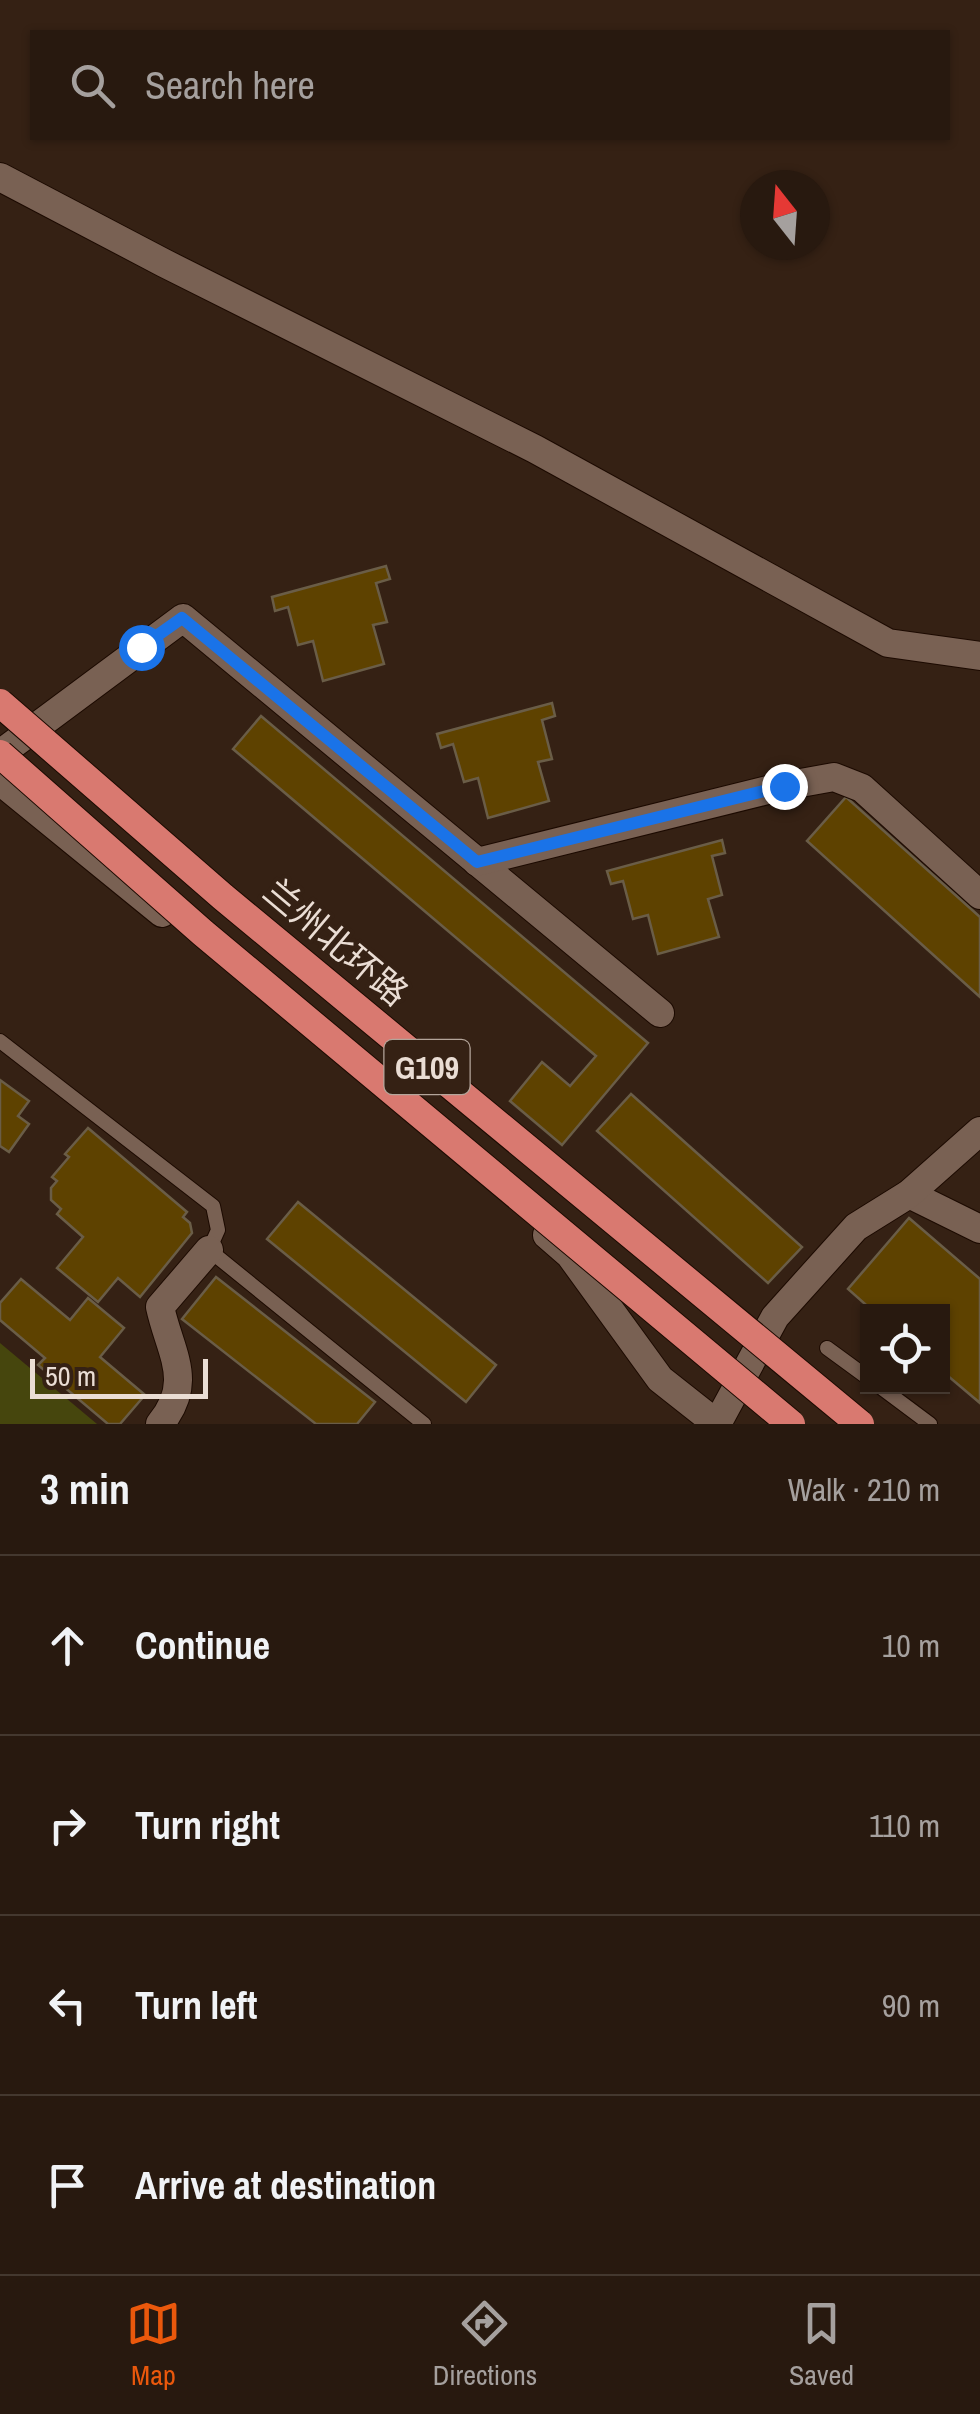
<!DOCTYPE html>
<html lang="en">
<head>
<meta charset="utf-8">
<style>
  :root { --surface:#28190f; --page:#302218; --text:#f1f3f6; --muted:#a5a09e; --line:#44382f; --accent:#ea580c }
  body { margin:0; font-family:"Archivo Narrow","Noto Sans SC",sans-serif; background:var(--page); color:var(--text) }
  .controls { position:absolute; right:30px; bottom:30px; display:grid; overflow:hidden; border-radius:0px; box-shadow:0 2px 8px #0004 }
  .controls button { width:90px; height:90px; display:grid; place-items:center; padding:0; border:0; border-bottom:2px solid var(--line); background:var(--surface); color:var(--text); font:50px sans-serif }
  .compass { position:absolute; left:740px; top:170px; width:90px; height:90px; border-radius:50%; background:var(--surface); box-shadow:0 2px 8px #0004; rotate:343deg }
  .scale { position:absolute; left:30px; bottom:25px; width:178px; box-sizing:border-box; padding-left:10px; border:5px solid #eaddd4; border-top:0; font-size:28px; line-height:35px; white-space:nowrap; color:#eaddd4; -webkit-text-stroke:8px #352114; paint-order:stroke }
  .stop { position:absolute; width:30px; height:30px; margin:-22px; border:8px solid #1a73e8; border-radius:50%; background:#fff }
  .stop.end { background:#1a73e8; border-color:#fff; box-shadow:0 2px 10px #0008 }
  .list { margin:0; padding:0; list-style:none }
  h2 { display:flex; justify-content:space-between; align-items:center; height:130px; margin:0; padding:0 40px; font-size:42px }
  h2 small { font-size:32px; font-weight:400; color:var(--muted) }
  .list li { display:grid; grid-template-columns:65px 1fr auto; gap:30px; align-items:center; box-sizing:border-box; height:180px; padding:0 40px; border-top:2px solid var(--line) }
  .list b { display:block; font-size:38px; white-space:nowrap }
  .list em { font-size:32px; font-style:normal; color:var(--muted) }
  .icon { flex:none; width:55px; height:55px; fill:none; stroke:currentColor; stroke-width:2; stroke-linecap:round; stroke-linejoin:round }
  .map { position:relative; flex:none; width:980px; height:1424px; overflow:hidden }
  .search { position:absolute; background:var(--surface); box-shadow:0 2px 8px #0004; left:30px; right:30px; top:30px; height:110px; display:flex; align-items:center; gap:25px; box-sizing:border-box; padding:0 35px; border-radius:0px; color:var(--muted); font-size:38px }
  .sheet { height:850px; background:var(--surface) }
  nav { display:flex; justify-content:space-around; align-items:center; box-sizing:border-box; height:140px; border-top:2px solid var(--line); background:var(--surface); font-size:28px; color:var(--muted) }
  nav a { display:grid; justify-items:center; gap:5px }
  nav .on { color:var(--accent) }
  .map>svg:first-child { display:block }
  .park { fill:#46460d }
  .building { fill:#5e4200; stroke:#6a5d47; stroke-width:2.5 }
  .lines { fill:none; stroke-linecap:round; stroke-linejoin:round }
  .service-casing { stroke:#1c0a01; stroke-width:16 }
  .minor-casing { stroke:#1c0a01; stroke-width:30 }
  .service { stroke:#796153; stroke-width:14 }
  .minor { stroke:#796153; stroke-width:28 }
  .trunk-bridge-casing { stroke:#1c0a01; stroke-width:30; stroke-linecap:butt }
  .trunk-bridge { stroke:#d97970; stroke-width:28 }
  .route { stroke:#1a73e8; stroke-width:12 }
  .labels { text-anchor:middle; dominant-baseline:central; stroke-width:8; stroke-linejoin:round; paint-order:stroke }
  .shield { fill:#352114; stroke:#b4a59a; stroke-width:2.5 }
  .shield-label { font-size:32px; font-weight:bold; fill:#eaddd4 }
  .street-label { font-size:35px; fill:#eaddd4; stroke:#352114 }
</style>
</head>
<body>
<div class="map">
<svg width="980" height="1424" viewBox="0 0 980 1424">
  <rect width="100%" height="100%" fill="#352114"/>
  <!-- park -->
  <path class="park" d="M0,1343L97,1424H0Z"/>
  <!-- building -->
  <g class="building">
    <path d="M386,566L390,579L376,583L387,622L373,625L384,664L323,681L313,641L298,645L288,607L275,611L272,597Z"/>
    <path d="M552,703L555,716L542,720L552,759L538,762L549,801L488,818L478,778L464,782L453,744L441,748L437,734Z"/>
    <path d="M261,716L648,1043L562,1145L510,1101L542,1062L570,1086L596,1056L233,749Z"/>
    <path d="M846,797L980,917V997L807,841Z"/>
    <path d="M722,840L725,853L712,856L722,895L708,899L719,937L658,954L648,915L633,919L623,881L611,884L607,871Z"/>
    <path d="M0,1080L29,1101L18,1116L29,1124L9,1152L0,1146Z"/>
    <path d="M631,1094L802,1247L768,1283L597,1131Z"/>
    <path d="M88,1128L187,1212L183,1217L190,1223L192,1233L140,1297L118,1278L98,1302L57,1268L83,1237L57,1214L61,1209L51,1200V1188L57,1181L52,1177L69,1157L65,1154Z"/>
    <path d="M298,1202L496,1365L466,1402L267,1239Z"/>
    <path d="M909,1218L980,1279V1403L942,1371V1312H874L848,1289Z"/>
    <path d="M216,1277L375,1402L357,1424H316L182,1319Z"/>
    <path d="M21,1279L70,1320L88,1298L124,1328L100,1357L145,1395L120,1424H108L38,1365L45,1358L0,1320V1303Z"/>
  </g>
  <g class="lines">
    <defs>
      <g id="service">
        <path d="M0,1041L213,1206L218,1230L209,1250L424,1424"/>
        <path d="M827,1348L868,1378"/>
        <path d="M879,1386L930,1424"/>
      </g>
      <g id="minor">
        <path d="M0,177L164,263L535,449L888,643L980,656"/>
        <path d="M0,754L183,618L660,1013"/>
        <path d="M0,781L162,913"/>
        <path d="M477,862L784,786L834,777L862,788L980,895"/>
        <path d="M909,1194L980,1229"/>
        <path d="M547,1235L570,1255L660,1379L717,1424L775,1317L856,1227L909,1194L980,1131"/>
        <path d="M160,1424C195,1382 170,1353 160,1307L209,1250"/>
      </g>
    </defs>
    <!-- service casing -->
    <use href="#service" class="service-casing"/>
    <!-- minor casing -->
    <use href="#minor" class="minor-casing"/>
    <!-- service -->
    <use href="#service" class="service"/>
    <!-- minor -->
    <use href="#minor" class="minor"/>
    <defs>
      <g id="trunk-bridge">
        <path d="M0,703L223,897L860,1424"/>
        <path d="M0,754L203,933L791,1424"/>
      </g>
    </defs>
    <!-- trunk-bridge casing -->
    <use href="#trunk-bridge" class="trunk-bridge-casing"/>
    <!-- trunk-bridge -->
    <use href="#trunk-bridge" class="trunk-bridge"/>
  </g>
  <g class="lines">
    <!-- route -->
    <path class="route" d="M141,647L182,618L477,862L784,786"/>
  </g>
  <g class="labels">
    <!-- shield labels -->
    <rect class="shield" x="384.5" y="1040" width="85" height="54" rx="8"/>
    <g class="shield-label">
      <text x="427" y="1067">G109</text>
    </g>
    <!-- street labels -->
    <g class="street-label">
      <text transform="translate(336 942) rotate(40)">兰州北环路</text>
    </g>
  </g>
</svg>
<div class="controls">
<button><svg class="icon" aria-label="locate" viewBox="0 0 24 24"><circle cx="12" cy="12" r="6"/><path d="M12 2v4M12 18v4M2 12h4M18 12h4"/></svg></button>
</div>
<svg class="compass" viewBox="-18 -18 36 36"><path d="M0-13l5 13h-10z" fill="#e53935"/><path d="M0 13l5-13h-10z" fill="#a5a09e"/></svg>
<div class="scale">50 m</div>
<div class="stop" style="left:141px;top:647px"></div>
<div class="stop end" style="left:784px;top:786px"></div>
<div class="search"><svg class="icon" aria-label="search" viewBox="0 0 24 24"><circle cx="10" cy="10" r="6"/><path d="M15 15l6 6"/></svg>Search here</div>
</div>
<section class="sheet">
<h2>3 min<small>Walk · 210 m</small></h2>
<ul class="list">
<li><svg class="icon" aria-label="ahead" viewBox="0 0 24 24"><path d="M12 20V5M6 11l6-6 6 6"/></svg><div><b>Continue</b></div><em>10 m</em></li>
<li><svg class="icon" aria-label="right" viewBox="0 0 24 24"><path d="M7 20v-9h11M14 6l5 5-5 5"/></svg><div><b>Turn right</b></div><em>110 m</em></li>
<li><svg class="icon" aria-label="left" viewBox="0 0 24 24"><path d="M17 20v-9H6M10 6l-5 5 5 5"/></svg><div><b>Turn left</b></div><em>90 m</em></li>
<li><svg class="icon" aria-label="arrive" viewBox="0 0 24 24"><path d="M6 21V4h12l-3 4 3 4H6"/></svg><div><b>Arrive at destination</b></div></li>
</ul>
</section>
<nav>
<a class="on"><svg class="icon" aria-label="map" viewBox="0 0 24 24"><path d="M3 6l6-2 6 2 6-2v14l-6 2-6-2-6 2zM9 4v14M15 6v14"/></svg>Map</a>
<a><svg class="icon" aria-label="directions" viewBox="0 0 24 24"><path d="M12 3l9 9-9 9-9-9zM9 14v-3h6M13 9l2 2-2 2"/></svg>Directions</a>
<a><svg class="icon" aria-label="saved" viewBox="0 0 24 24"><path d="M7 4h10v16l-5-4-5 4z"/></svg>Saved</a>
</nav>
</body>
</html>
